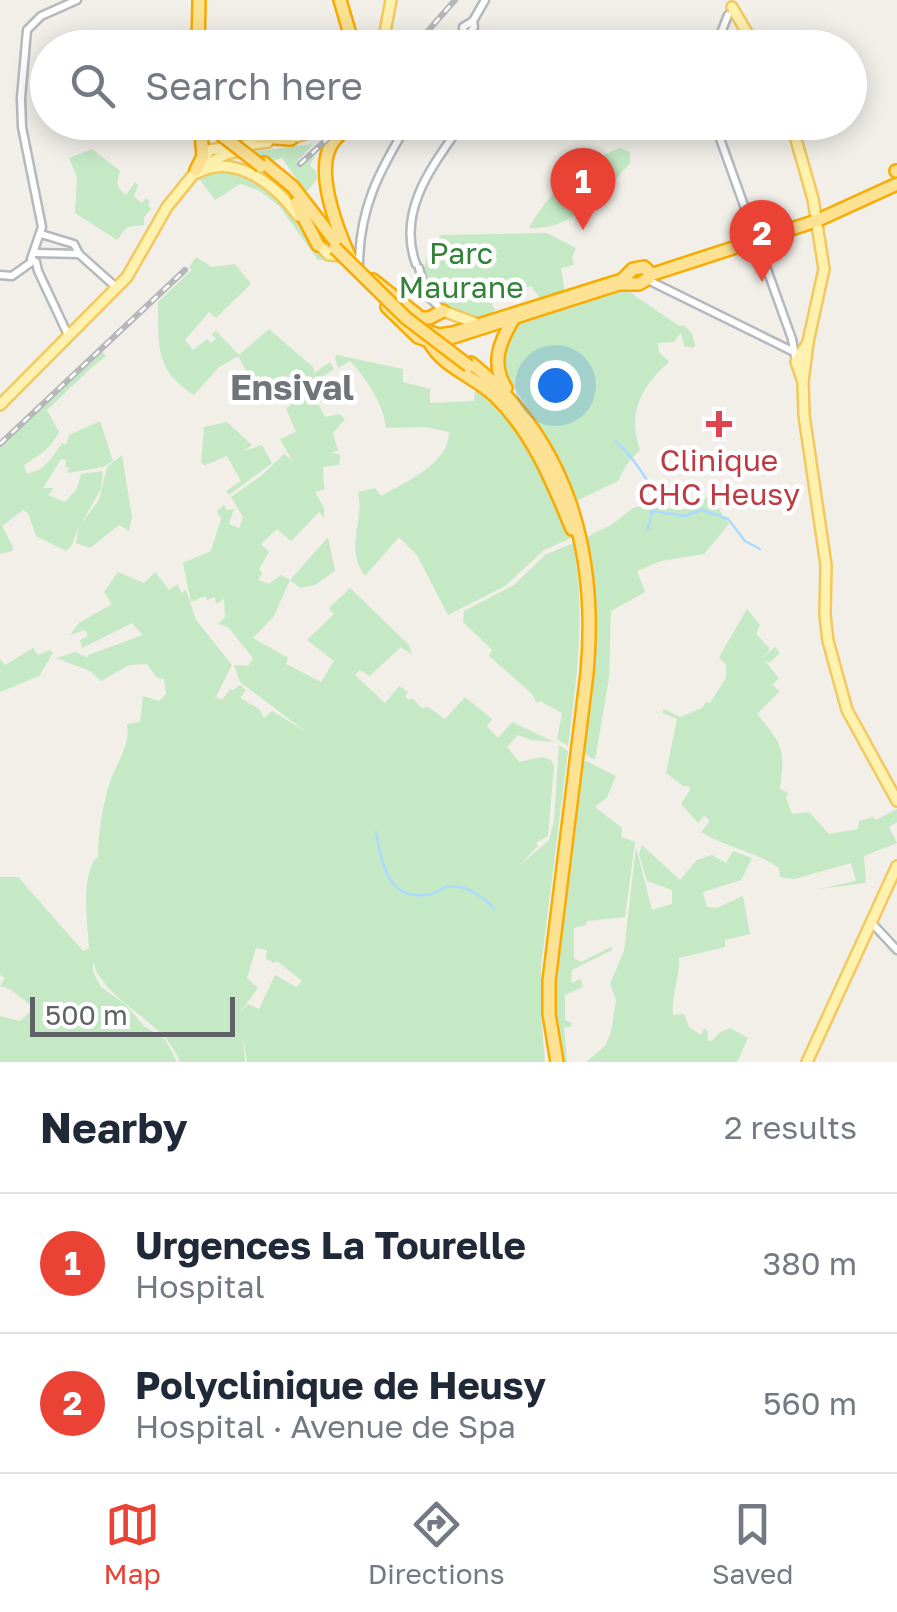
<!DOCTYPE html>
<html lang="en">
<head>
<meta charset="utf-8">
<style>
  :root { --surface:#fff; --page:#f2f2f3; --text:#1f2937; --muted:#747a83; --line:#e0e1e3; --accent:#ea4335 }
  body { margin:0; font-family:"Golos Text",sans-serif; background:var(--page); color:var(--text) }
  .scale { position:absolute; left:30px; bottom:25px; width:205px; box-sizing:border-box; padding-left:10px; border:5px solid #5f6368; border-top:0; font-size:28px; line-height:35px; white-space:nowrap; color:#5f6368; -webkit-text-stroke:8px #fff; paint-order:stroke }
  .you { position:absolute; left:555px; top:385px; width:35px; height:35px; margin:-25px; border:8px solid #fff; border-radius:50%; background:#1a73e8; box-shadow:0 0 0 15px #1a73e833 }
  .badge { display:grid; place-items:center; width:65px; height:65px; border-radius:50%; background:var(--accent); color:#fff; font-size:32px; font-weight:700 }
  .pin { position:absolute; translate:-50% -82px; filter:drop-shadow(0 2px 5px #0008) }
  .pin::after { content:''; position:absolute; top:52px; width:35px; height:30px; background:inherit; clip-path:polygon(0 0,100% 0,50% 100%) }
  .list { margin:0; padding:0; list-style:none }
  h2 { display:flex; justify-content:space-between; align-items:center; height:130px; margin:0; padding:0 40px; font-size:42px }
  h2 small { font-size:32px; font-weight:400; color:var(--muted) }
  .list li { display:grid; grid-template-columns:65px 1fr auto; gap:30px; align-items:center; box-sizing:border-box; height:140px; padding:0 40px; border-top:2px solid var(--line) }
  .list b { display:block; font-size:38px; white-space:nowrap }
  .list p { margin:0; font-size:32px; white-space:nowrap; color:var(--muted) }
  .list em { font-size:32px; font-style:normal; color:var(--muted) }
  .icon { flex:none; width:55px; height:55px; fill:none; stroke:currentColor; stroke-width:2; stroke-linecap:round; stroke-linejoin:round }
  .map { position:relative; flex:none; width:897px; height:1062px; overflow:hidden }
  .search { position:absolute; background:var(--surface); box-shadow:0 5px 25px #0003; left:30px; right:30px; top:30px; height:110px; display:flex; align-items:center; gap:25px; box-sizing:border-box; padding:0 35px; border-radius:55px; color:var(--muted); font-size:38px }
  .sheet { height:410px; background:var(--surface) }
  nav { display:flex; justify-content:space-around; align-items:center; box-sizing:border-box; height:140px; border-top:2px solid var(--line); background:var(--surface); font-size:28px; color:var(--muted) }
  nav a { display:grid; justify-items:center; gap:5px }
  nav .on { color:var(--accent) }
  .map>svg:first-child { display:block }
  .green { fill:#c5e8c5; fill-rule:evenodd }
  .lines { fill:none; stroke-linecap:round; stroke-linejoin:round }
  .stream { stroke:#aadaff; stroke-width:2.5 }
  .minor-casing { stroke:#b5b8bc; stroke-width:11 }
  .major-casing { stroke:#f2c960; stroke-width:14 }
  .highway-casing { stroke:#f9ab00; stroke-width:16 }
  .minor { stroke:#fff; stroke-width:6 }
  .major { stroke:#fff2af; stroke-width:9 }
  .highway { stroke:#fde293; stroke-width:11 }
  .rail-casing { stroke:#b6b7b8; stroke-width:6 }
  .rail { stroke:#fff; stroke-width:2.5; stroke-dasharray:8; stroke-linecap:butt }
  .highway-bridge-casing { stroke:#f9ab00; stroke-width:16; stroke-linecap:butt }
  .highway-bridge { stroke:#fde293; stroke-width:11 }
  .health-dot { fill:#e0444e; stroke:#fff; stroke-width:4 }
  .labels { text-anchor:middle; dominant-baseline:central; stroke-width:9; stroke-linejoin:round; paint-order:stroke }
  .park-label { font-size:30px; fill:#348238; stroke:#fff }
  .health-label { font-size:30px; fill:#be3a42; stroke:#fff }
  .quarter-label { font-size:35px; font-weight:bold; fill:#70757a; stroke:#fff }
</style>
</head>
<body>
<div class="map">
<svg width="897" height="1062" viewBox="0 0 897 1062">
  <rect width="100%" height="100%" fill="#f1efe8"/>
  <!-- green -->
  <g class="green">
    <path d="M313,144L297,162L302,166L316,152L310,166L316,171L317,179L306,193L282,158L273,161L253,152Z"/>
    <path d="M620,148L630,152V163C603,194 572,231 529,228C551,190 578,163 620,148Z"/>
    <path d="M92,149L120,171C116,182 116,188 126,195L135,182L138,185L134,197L142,203L146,198L150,202L148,205L151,209L144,217V225L127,227L117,240L75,213L77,177L69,158Z"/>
    <path d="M209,171C250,171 278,192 301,225C310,239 317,252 332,260H318L279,206L260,191L240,184L215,200L197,176Z"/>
    <path d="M547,233L576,248L572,257L574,265L561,268L565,294L543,302L531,286L516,293L510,292L504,278L493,283L497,293L492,304L495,310L490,314V319L480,322C437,303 402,284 441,235Z"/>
    <path d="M196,257L212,267L235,264L251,284L216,318L209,312L185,340L193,350L207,339L211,343L216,339L212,334L216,331L239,355L269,329L314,368V373L330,362L334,369L322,377L333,394L318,404L325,417L339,414L345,419L333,433L338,451L331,452L340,455L339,465L323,467L324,489L315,492L324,508V518L319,512L291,541L277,529L261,544L269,552L259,569L262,573L258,580L269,584L281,575L290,580L328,537L335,571L315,585L300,588L290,580L274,616L253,638L288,658L286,664L321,682L334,661L307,640L334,614L329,608L350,588L409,645L412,655L401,647L370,676L360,670L355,675L385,703L399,686L408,692L405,696L409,700L412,698L422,708L428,707L445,719L465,697L492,719L487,726L498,738L512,722L554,742L531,740L518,735L507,747L519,762L541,757L551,760L554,766L548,836L536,843L538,846L518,867L549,840L554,821L559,745L568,751L541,966V1015L545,1062H247L243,1036L245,1062H180C165,1020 105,1003 93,962V972L101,987L125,1004L144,1026L165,1039L177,1062H0V1016L20,1021L34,1008L10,989L0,986L5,978L0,975V877H18L83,951L89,949C88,921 80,882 96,857L98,859C98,836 102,808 109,785C115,764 131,747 127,724L140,722L143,696L159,701L166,694L164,679L157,678L147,664L129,665L101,681L90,671L56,658L75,652L88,658V655L143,635L132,623L82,648L80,640L88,636L85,630L70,635L79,623L112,604L104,592L118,572L144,583L155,572L169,590L178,584L181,593L186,590L196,620L232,665L214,700L216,697L222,700L230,689L233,690L240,685L246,690L240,698L259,709L264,718L272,711L305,731L240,682L234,665L248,666L253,658L228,627L218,624L225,617L224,599L216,604L215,597L207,600L205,596L191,602L183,563L211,551L221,519L217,511L224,505L227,510L234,509L229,524L239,528L243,517L231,497L261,476L284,454L292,460L280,439L296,432L286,409L292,403L278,380L256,388L238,356L218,368L194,395C154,369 159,346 158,302L192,270L189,267ZM256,948L267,950L266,959L274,963L277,961L302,981L296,987L275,975L259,1009L248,1004L241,1011L258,988L247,978Z"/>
    <path d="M621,286L679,326L684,325L692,334L695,345L693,348L684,346L681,333L674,342L658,343L659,352L669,362C641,387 627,413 640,450L627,464L618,481L576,501L560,460L504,371L506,345L517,321Z"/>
    <path d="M102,352L106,356L90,369L47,410L59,432C50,449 40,455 24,465L27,474L41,469L51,459L62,443L66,445L69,435L100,421L113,461L103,467L67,473L69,468L65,467L66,460L61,459L43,488H54L48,495L65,502L77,489L81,474L103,471L101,489L81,524L99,500L107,467L122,455L132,517L129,531L119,525L90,548L76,543L79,526L72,545L66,551L36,536L28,513L23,510L2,526L13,547L12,551L0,554V446Z"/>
    <path d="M337,355L403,369V382L430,389V403L474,401L476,384L520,431L554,490L571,538L544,550L505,586L448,615L417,555L399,537L365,576C344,547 365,521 358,492L375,488L381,496C407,481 449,464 449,432L426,427L386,428C383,402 367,380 350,361L338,368L335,358Z"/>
    <path d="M227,422L252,445L243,451L262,445L272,463L229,495L226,491L241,481L227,456L205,465L201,463L204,427Z"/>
    <path d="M710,496L729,524L704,554L661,561L637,571L645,592L611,611L609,678L595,760L581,752C590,680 601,610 585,538L611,525L633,508L647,505L682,510Z"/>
    <path d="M573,543C586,612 577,677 568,746L557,739L562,713L540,701L537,703L531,693L489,656L492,650L463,622L464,611L514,585L545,555Z"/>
    <path d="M747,609L760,625L756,634L770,649L762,658L775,647L780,653L769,663L764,660L779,678L772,685L780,691L757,714C783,745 785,748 780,789L788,793L786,797L792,814L809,812L829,834L858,829L859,821L873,817L876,820L897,809V822L889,827L897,843L864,856L866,883L819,889L856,881L851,863L794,879L780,877L779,868C756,852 726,847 701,832L710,821L704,816L698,823L681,804L690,790L689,786H683L666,773L677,719L663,713V709L680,717L702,708L706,702L710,703L726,678V665L719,657Z"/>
    <path d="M33,648L38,655L49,650L53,653L39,676L0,692V659L5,665Z"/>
    <path d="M580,758L616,776L607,797L595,807L622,828L621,837L635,842L625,917L587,921L586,925L574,928V958L581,962L611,947L612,950L572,970L571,983L581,979L583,987L565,995V1020L572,1023L570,1027H564L567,1062H561C544,962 568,858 580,758Z"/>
    <path d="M642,845L680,880L697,860L712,855L726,863L733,851L752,858L741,880L703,892L707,907L717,908L743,896L750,934L725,940V947L679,958C680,978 671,994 673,1015L684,1014L689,1027L701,1035L704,1028L708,1032L707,1040L712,1041L719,1033L730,1028L748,1038L737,1062H586L605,1046L611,1032L616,1000L610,984L624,951L636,847L652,910L672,904V890L647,881L639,854Z"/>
  </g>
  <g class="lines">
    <!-- stream -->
    <g class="stream">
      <path d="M616,442C632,455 643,475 654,490"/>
      <path d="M648,529L652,511L684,516L701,510L720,516L728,519L745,541L760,549"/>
      <path d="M376,832C382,864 388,903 431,894C437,893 441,888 446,887C463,883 485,897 494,909"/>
    </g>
    <defs>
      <g id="minor">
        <path d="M468,35L474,27L473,21"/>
        <path d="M468,35L470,48"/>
        <path d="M456,48L464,34L463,27L473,21L485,0"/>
        <path d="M715,48L728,15"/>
        <path d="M714,122L792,339L796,362"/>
        <path d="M41,234L74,244L79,254L117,288"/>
        <path d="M36,253L79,254"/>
        <path d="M416,264C396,210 434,164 463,122"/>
        <path d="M419,268L426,294L443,311"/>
        <path d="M359,270C358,210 379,171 409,122"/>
        <path d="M0,275L12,276L33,261"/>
        <path d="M648,280L796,353"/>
        <path d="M69,337L38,271L36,262L31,259L42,227L22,127L21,98L27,30L41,16L77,0"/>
        <path d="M871,922L897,950"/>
      </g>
      <g id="major">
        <path d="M732,7L756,48"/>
        <path d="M382,48L391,0"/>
        <path d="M791,122L813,199L824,269L808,342L796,362L802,379"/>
        <path d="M288,140L305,134L321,122"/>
        <path d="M203,167L226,154L243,150"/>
        <path d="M197,173C235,152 277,186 298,216"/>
        <path d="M315,241L329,255L347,256"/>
        <path d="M443,311L478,324"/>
        <path d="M808,342L803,382L804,415L826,565L825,615L828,641L847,710L897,801"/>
        <path d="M0,405L127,277L167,207L205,160L208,150L268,142"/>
        <path d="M807,1062L897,866"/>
      </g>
      <g id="highway">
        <path d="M340,0L354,48"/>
        <path d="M198,48L199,0"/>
        <path d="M230,122L258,137L291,139"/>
        <path d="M353,122C346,130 336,136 331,145C314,175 340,237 354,266"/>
        <path d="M264,163L293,187L338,245"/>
        <path d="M196,170L203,156L200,122"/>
        <path d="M896,171H897"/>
        <path d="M296,203L318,245"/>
        <path d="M650,275L816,221L897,184"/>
        <path d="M373,280L421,318H429L443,311"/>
        <path d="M387,307L418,337L435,343L619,284H639L649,278V272L644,267L633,269L622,280L453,333L439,335L427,331"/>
        <path d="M430,343C443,367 475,377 495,396C533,433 552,481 572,529"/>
        <path d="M471,363C568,441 598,552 587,673L549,981V1014L557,1062"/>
        <path d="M506,388C490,363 500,341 514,318"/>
      </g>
    </defs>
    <!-- minor casing -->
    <use href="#minor" class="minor-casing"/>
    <!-- major casing -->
    <use href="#major" class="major-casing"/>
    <!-- highway casing -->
    <use href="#highway" class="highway-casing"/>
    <!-- minor -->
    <use href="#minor" class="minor"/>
    <!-- major -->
    <use href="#major" class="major"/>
    <!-- highway -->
    <use href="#highway" class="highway"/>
    <defs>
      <g id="rail">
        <path d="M413,48L455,0"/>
        <path d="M300,164L346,122"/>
        <path d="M0,444L185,270"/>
      </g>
    </defs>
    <!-- rail casing -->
    <use href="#rail" class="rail-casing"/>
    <!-- rail -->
    <use href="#rail" class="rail"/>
    <defs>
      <g id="highway-bridge">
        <path d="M215,130L261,166"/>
        <path d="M335,248L406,318L469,366"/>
      </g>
    </defs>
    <!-- highway-bridge casing -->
    <use href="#highway-bridge" class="highway-bridge-casing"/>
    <!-- highway-bridge -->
    <use href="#highway-bridge" class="highway-bridge"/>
  </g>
  <!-- markers -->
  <path class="health-dot" d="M714 409h10v10h10v10h-10v10h-10v-10h-10v-10h10z"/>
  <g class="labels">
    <!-- park labels -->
    <g class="park-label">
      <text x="461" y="253">Parc<tspan x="461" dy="34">Maurane</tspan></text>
    </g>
    <!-- health labels -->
    <g class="health-label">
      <text x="719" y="460">Clinique<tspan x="719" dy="34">CHC Heusy</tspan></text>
    </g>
    <!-- quarter labels -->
    <g class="quarter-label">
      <text x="292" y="387">Ensival</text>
    </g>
  </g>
</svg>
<div class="scale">500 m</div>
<div class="you"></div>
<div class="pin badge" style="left:583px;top:230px">1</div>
<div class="pin badge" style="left:762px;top:282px">2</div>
<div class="search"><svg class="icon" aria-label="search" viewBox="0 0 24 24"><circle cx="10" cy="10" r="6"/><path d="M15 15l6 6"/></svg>Search here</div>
</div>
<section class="sheet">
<h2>Nearby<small>2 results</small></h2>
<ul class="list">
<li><span class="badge">1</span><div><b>Urgences La Tourelle</b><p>Hospital</p></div><em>380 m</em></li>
<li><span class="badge">2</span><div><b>Polyclinique de Heusy</b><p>Hospital · Avenue de Spa</p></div><em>560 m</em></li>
</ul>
</section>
<nav>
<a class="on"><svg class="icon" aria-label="map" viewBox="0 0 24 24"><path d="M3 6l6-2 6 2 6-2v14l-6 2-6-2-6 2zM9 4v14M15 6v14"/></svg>Map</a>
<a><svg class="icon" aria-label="directions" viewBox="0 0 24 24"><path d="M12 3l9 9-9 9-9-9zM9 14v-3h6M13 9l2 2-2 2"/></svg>Directions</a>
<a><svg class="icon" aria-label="saved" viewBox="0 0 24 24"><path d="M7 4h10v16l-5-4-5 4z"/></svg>Saved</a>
</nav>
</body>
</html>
